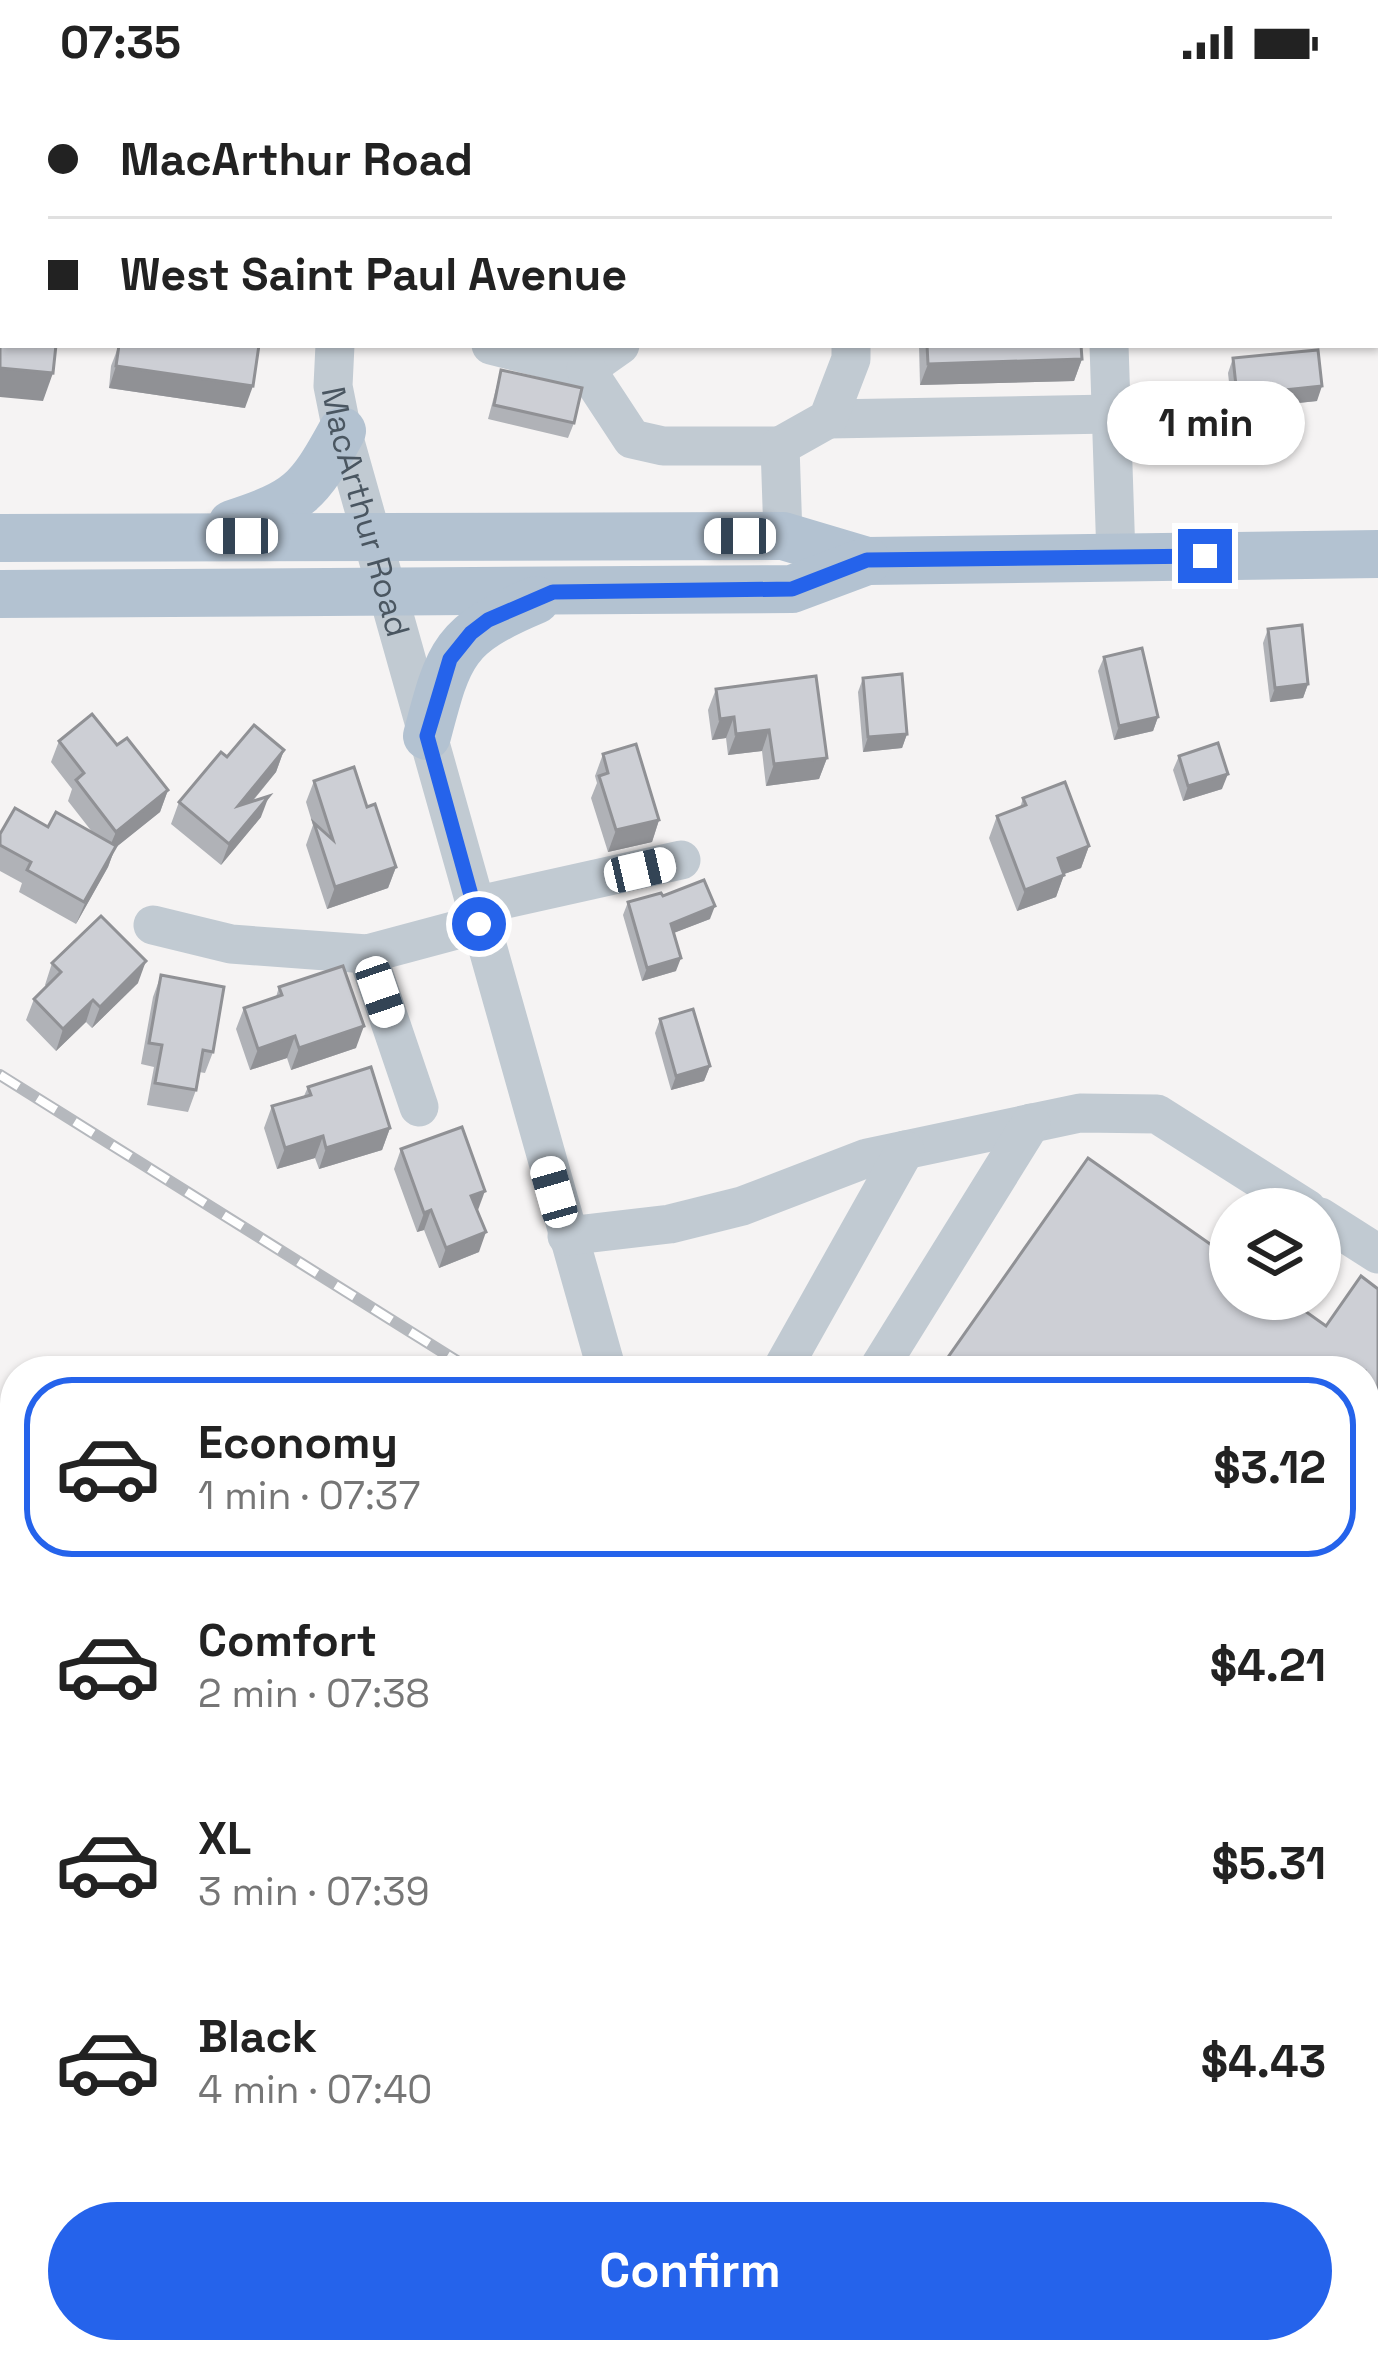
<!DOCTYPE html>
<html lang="en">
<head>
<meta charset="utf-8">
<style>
	body { margin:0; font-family:"Space Grotesk",sans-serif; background:#f2f2f2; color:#222; height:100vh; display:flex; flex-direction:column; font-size:45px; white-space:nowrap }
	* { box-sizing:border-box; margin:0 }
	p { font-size:39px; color:#767676 }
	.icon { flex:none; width:66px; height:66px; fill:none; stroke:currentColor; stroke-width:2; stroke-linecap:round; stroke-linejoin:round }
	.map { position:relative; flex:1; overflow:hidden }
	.drawer { position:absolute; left:0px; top:1272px; width:1380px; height:1008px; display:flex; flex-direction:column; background:#fff; border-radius:48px 48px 0 0; box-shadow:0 3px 9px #0004 }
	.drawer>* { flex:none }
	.guide { position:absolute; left:0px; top:0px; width:1380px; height:264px; box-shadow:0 3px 9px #0004; display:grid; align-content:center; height:264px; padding:0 48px; background:#fff }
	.controls { position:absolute; left:1209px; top:1104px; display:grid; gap:24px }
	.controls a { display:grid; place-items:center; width:132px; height:132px; border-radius:50%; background:#fff; box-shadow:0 3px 9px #0004; font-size:60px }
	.end { position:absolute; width:54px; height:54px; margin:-27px; border:15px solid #2563eb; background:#fff; box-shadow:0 0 0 6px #fff }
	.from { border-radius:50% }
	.bubble { position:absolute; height:84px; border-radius:42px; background:#fff; box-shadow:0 3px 9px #0004; font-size:39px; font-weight:700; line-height:84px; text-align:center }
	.car { position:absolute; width:36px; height:72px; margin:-36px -18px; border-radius:15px; box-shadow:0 0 9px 3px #0007; background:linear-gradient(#fff 24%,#345 0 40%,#fff 0 76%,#345 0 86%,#fff 0) }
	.guide b { display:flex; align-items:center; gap:42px; height:114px; font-size:45px }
	.guide b+b { border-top:3px solid #e0e0e0 }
	.guide i { width:30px; height:30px; background:#222 }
	ul { padding:21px 0 0; list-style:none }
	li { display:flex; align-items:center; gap:36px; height:180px; margin:0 24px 18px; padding:0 24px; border:6px solid transparent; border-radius:48px }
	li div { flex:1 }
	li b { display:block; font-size:45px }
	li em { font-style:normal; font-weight:700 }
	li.on { border-color:#2563eb }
	li>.icon { width:108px; height:108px; stroke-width:1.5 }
	.action { display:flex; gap:24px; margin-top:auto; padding:24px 48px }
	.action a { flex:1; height:138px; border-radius:72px; background:#2563eb; color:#fff; font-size:48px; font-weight:700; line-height:138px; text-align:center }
	.status { display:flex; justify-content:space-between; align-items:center; height:84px; padding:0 60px; background:#fff; direction:ltr }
	.status svg { height:33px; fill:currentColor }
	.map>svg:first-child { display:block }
</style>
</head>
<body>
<div class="status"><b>07:35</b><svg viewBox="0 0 49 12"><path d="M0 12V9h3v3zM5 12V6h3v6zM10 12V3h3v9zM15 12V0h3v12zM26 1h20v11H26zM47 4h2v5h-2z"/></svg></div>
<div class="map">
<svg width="1378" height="2280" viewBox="0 0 1378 2280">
	<rect width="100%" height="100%" fill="#f5f3f3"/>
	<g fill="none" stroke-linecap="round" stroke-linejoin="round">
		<g stroke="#c1cad2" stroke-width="39">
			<path d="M273 0V3"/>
			<path d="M370 0 371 3"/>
			<path d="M438 0 439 3"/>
			<path d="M0 146 3 147"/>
			<path id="s1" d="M335 261 333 302 342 347 607 1287"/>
			<path d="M491 261 586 285 620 261"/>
			<path d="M1109 261 1116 473"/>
			<path d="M586 285 632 355 663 362H780"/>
			<path d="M828 335 1111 330"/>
			<path d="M783 452 780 362 828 335 851 275V261"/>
			<path d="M474 822 681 776"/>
			<path d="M153 841 231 860 367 870 479 840"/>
			<path d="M367 870 419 1023"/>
			<path d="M1320 1133 1378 1170"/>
			<path d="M567 1152 670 1140 742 1122 867 1074 1080 1029 1157 1030 1307 1125"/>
			<path d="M781 1287 905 1066"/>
			<path d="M877 1287 1031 1039"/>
			<path d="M1365 1757 1378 1765"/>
			<path d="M524 2265 530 2280"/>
			<path d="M1339 2265 1352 2280"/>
			<path d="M13 2280 32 2275 394 2270 462 2265"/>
			<path d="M1205 2280 1222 2265"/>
		</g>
		<g stroke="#b3c2d1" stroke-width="48">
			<path d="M232 440C299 418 308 409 342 347"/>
			<path d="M0 454 783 452 867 477 1378 470"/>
			<path d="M0 510 792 505 867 477"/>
			<path d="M427 652C449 568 453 551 536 516"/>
		</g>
		<defs>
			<g id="rail">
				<path d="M0 991 473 1287"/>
				<path d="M1365 1846 1378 1855"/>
			</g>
		</defs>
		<use href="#rail" stroke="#b5b8bd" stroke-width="12"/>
		<use href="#rail" stroke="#fff" stroke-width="8" stroke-dasharray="22" stroke-linecap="butt"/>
	</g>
	<g fill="#b0b2b7">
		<path d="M143 0H248V3H145Z"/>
		<path d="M119 261 245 324 109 304 111 282Z"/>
		<path d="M919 261H1081L1082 275 1074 297 920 301Z"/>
		<path d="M1233 274 1317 317 1232 326 1228 289Z"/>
		<path d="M501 286 574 339 568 354 488 335Z"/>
		<path d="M1268 545 1308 600 1303 614 1270 618 1263 559Z"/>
		<path d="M1104 573 1158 633 1153 647 1114 656 1098 587Z"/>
		<path d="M863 594 907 650 902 664 863 668 858 608Z"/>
		<path d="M716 605 827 674 819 695 766 702 762 667 728 671 726 654 712 656 708 626Z"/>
		<path d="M59 657 117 661 168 706 160 728 115 764 108 783 76 840 19 808 22 799 0 787V750L48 743 93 749 68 717 72 705 51 678Z"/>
		<path d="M284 666 276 688 252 718 261 733 221 781 171 740 179 718Z"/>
		<path d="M603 670 659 736 652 758 608 768 591 714 597 699 595 692Z"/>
		<path d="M1179 672 1222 705 1183 717 1173 686Z"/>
		<path d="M314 697 367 723 396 783 388 804 327 825 306 761 313 741 306 718Z"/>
		<path d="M1023 714 1089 762 1081 784 1064 790 1056 813 1017 827 989 754 997 732 1020 724Z"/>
		<path d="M663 812 710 835 673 849 676 887 642 897 623 831 628 818Z"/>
		<path d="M52 879 138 899 92 944 86 938 56 967 26 936 34 915 46 902 45 901Z"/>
		<path d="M161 891 213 968 205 989 199 988 196 1006 188 1028 147 1021 154 983 141 980 153 913Z"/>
		<path d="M279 903 356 964 291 986 287 974 250 986 236 945 244 924 276 913Z"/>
		<path d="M660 935 710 982 704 997 671 1006 655 949Z"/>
		<path d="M308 1003 390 1044 382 1066 319 1085 315 1074 277 1085 264 1044 272 1022 304 1012Z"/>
		<path d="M401 1065 478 1126 479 1168 439 1184 424 1146 417 1148 394 1085Z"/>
		<path d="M1378 1205V1632L1365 1622V1287L1326 1242Z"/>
		<path d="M1365 2070 1378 2088V2194L1365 2176Z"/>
		<path d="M835 2265H869L843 2279Z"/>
		<path d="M1024 2265H1111L1098 2280H1023L1020 2277Z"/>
	</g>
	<g fill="#909195">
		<path d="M1082 275 1074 297 920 301 928 280Z"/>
		<path d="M116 282 253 302 245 324 109 304Z"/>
		<path d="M0 284 53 289 43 317 0 313Z"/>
		<path d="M1322 302 1317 317 1232 326 1237 311Z"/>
		<path d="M1308 600 1303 614 1270 618 1275 604Z"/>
		<path d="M734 633 726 654 712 656 720 635Z"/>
		<path d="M1158 633 1153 647 1114 656 1119 642Z"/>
		<path d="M769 646 762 667 728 671 736 650Z"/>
		<path d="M907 650 902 664 863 668 868 653Z"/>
		<path d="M284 666 276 688 230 744 238 722Z"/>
		<path d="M827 674 819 695 766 702 774 680Z"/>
		<path d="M1228 690 1222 705 1183 717 1188 702Z"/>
		<path d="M168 706 160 728 115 764 108 783 76 840 116 748Z"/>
		<path d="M269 712 261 733 221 781 229 760Z"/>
		<path d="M659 736 652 758 608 768 616 746Z"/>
		<path d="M1089 762 1081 784 1050 795 1058 774Z"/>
		<path d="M396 783 388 804 327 825 335 803Z"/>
		<path d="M1064 791 1056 813 1017 827 1025 806Z"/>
		<path d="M715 822 710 835 666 852 671 840Z"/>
		<path d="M681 874 676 887 642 897 647 884Z"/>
		<path d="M146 877 138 899 92 944 100 923Z"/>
		<path d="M93 916 86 938 56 967 63 945Z"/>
		<path d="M364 942 356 964 291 986 299 964Z"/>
		<path d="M295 952 287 974 250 986 258 965Z"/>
		<path d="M710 982 704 997 671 1006 676 992Z"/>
		<path d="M390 1044 382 1066 319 1085 326 1064Z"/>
		<path d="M323 1052 315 1074 277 1085 285 1064Z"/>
		<path d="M485 1107 478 1126 464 1132 471 1112Z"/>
		<path d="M431 1126 424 1146 417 1148 424 1129Z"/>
		<path d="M486 1148 479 1168 439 1184 446 1164Z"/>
		<path d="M15 2210V2229L0 2234V2216Z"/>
		<path d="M849 2265H869L843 2279Z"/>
		<path d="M1101 2265H1111L1098 2280H1088Z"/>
	</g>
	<g fill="#cdcfd5" stroke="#909195" stroke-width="3">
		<rect x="165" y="0" width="83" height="3"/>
		<path d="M539 0H685L688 3H535Z"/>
		<path d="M0 202 3 203V261H56L53 289 0 284Z"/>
		<path d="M119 261H259L253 302 116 282Z"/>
		<path d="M927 261H1081L1082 275 928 280Z"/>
		<path d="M1318 266 1322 302 1237 311 1233 274Z"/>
		<path d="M501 286 582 304 574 339 494 321Z"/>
		<path d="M1302 541 1308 600 1275 604 1268 545Z"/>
		<path d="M1142 564 1158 633 1119 642 1104 573Z"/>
		<path d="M902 590 907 650 868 653 863 594Z"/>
		<path d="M816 592 827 674 774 680 769 646 736 650 734 633 720 635 716 605Z"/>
		<path d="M92 630 117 661 127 654 168 706 116 748 76 696 84 689 59 657Z"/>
		<path d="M254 641 284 666 238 722 269 712 229 760 179 718 221 668 227 673Z"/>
		<path d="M1218 659 1228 690 1188 702 1179 672Z"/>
		<path d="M636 660 659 736 616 746 599 692 608 689 603 670Z"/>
		<path d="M354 683 367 723 375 720 396 783 335 803 314 739 333 756 314 697Z"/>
		<path d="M1065 698 1089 762 1058 774 1064 791 1025 806 997 732 1026 721 1023 714Z"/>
		<path d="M15 724 48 743 56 728 116 762 84 818 27 786 31 778 0 761V750Z"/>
		<path d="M704 796 715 822 671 840 681 874 647 884 628 818 661 809 663 812Z"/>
		<path d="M101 832 146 877 100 923 93 916 63 945 34 915 61 888 52 879Z"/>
		<path d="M343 882 364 942 299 964 295 952 258 965 244 924 282 911 279 903Z"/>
		<path d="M161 891 224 903 213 968 203 966 196 1006 155 999 162 961 149 959Z"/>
		<path d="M693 925 710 982 676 992 660 935Z"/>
		<path d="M371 983 390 1044 326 1064 323 1052 285 1064 272 1022 311 1011 308 1003Z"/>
		<path d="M462 1043 485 1107 471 1112 486 1148 446 1164 431 1126 424 1129 401 1065Z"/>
		<path d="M1088 1074 1230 1174V1215H1288L1326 1242 1361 1192 1378 1205V1596L1365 1587V1287L939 1286Z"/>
		<path d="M1365 2070 1378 2088V2172L1365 2155Z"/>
		<path d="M15 2140V2210L0 2216V2146Z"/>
		<path d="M605 2265H724L730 2280H596L592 2270Z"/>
		<path d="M1038 2265H1101L1088 2280H1056Z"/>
	</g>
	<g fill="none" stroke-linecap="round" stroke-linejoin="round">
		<path stroke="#2563eb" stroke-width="15" d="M479 840 427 652 450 575 471 549 488 536 553 508 792 505 867 476 1205 472"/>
	</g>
	<g text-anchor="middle" stroke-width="10" stroke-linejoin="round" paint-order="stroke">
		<g font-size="33" fill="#4a5661" stroke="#fff">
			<text dy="12" stroke="none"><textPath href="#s1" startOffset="171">MacArthur Road</textPath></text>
		</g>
	</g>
</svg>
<div class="controls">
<a><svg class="icon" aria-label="layers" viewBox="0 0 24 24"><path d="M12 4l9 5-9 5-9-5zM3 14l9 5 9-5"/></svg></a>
</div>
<i class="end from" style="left:479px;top:840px"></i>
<i class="end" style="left:1205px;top:472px"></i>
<div class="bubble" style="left:1107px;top:297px;width:198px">1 min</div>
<i class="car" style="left:242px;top:452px;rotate:270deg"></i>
<i class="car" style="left:740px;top:452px;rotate:270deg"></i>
<i class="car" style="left:640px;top:786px;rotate:77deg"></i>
<i class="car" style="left:380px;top:908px;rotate:161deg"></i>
<i class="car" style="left:554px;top:1108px;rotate:344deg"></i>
<div class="guide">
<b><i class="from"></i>MacArthur Road</b>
<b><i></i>West Saint Paul Avenue</b>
</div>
<section class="drawer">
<ul>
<li class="on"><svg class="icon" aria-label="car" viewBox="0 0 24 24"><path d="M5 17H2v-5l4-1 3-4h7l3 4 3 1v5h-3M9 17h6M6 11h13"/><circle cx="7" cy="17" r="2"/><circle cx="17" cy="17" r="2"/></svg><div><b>Economy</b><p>1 min · 07:37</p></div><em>$3.12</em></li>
<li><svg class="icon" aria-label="car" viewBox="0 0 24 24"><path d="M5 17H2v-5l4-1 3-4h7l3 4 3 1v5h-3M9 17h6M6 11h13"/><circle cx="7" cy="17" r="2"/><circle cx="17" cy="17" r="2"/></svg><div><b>Comfort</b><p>2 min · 07:38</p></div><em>$4.21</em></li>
<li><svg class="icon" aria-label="car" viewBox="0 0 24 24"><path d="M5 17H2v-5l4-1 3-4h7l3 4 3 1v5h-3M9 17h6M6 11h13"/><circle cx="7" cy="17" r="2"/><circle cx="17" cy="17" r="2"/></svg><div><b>XL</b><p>3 min · 07:39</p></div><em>$5.31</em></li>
<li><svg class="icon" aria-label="car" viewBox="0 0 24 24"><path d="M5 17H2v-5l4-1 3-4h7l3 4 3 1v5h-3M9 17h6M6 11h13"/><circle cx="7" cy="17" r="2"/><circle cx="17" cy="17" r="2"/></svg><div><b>Black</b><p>4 min · 07:40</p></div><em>$4.43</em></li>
</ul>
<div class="action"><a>Confirm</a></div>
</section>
</div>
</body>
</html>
